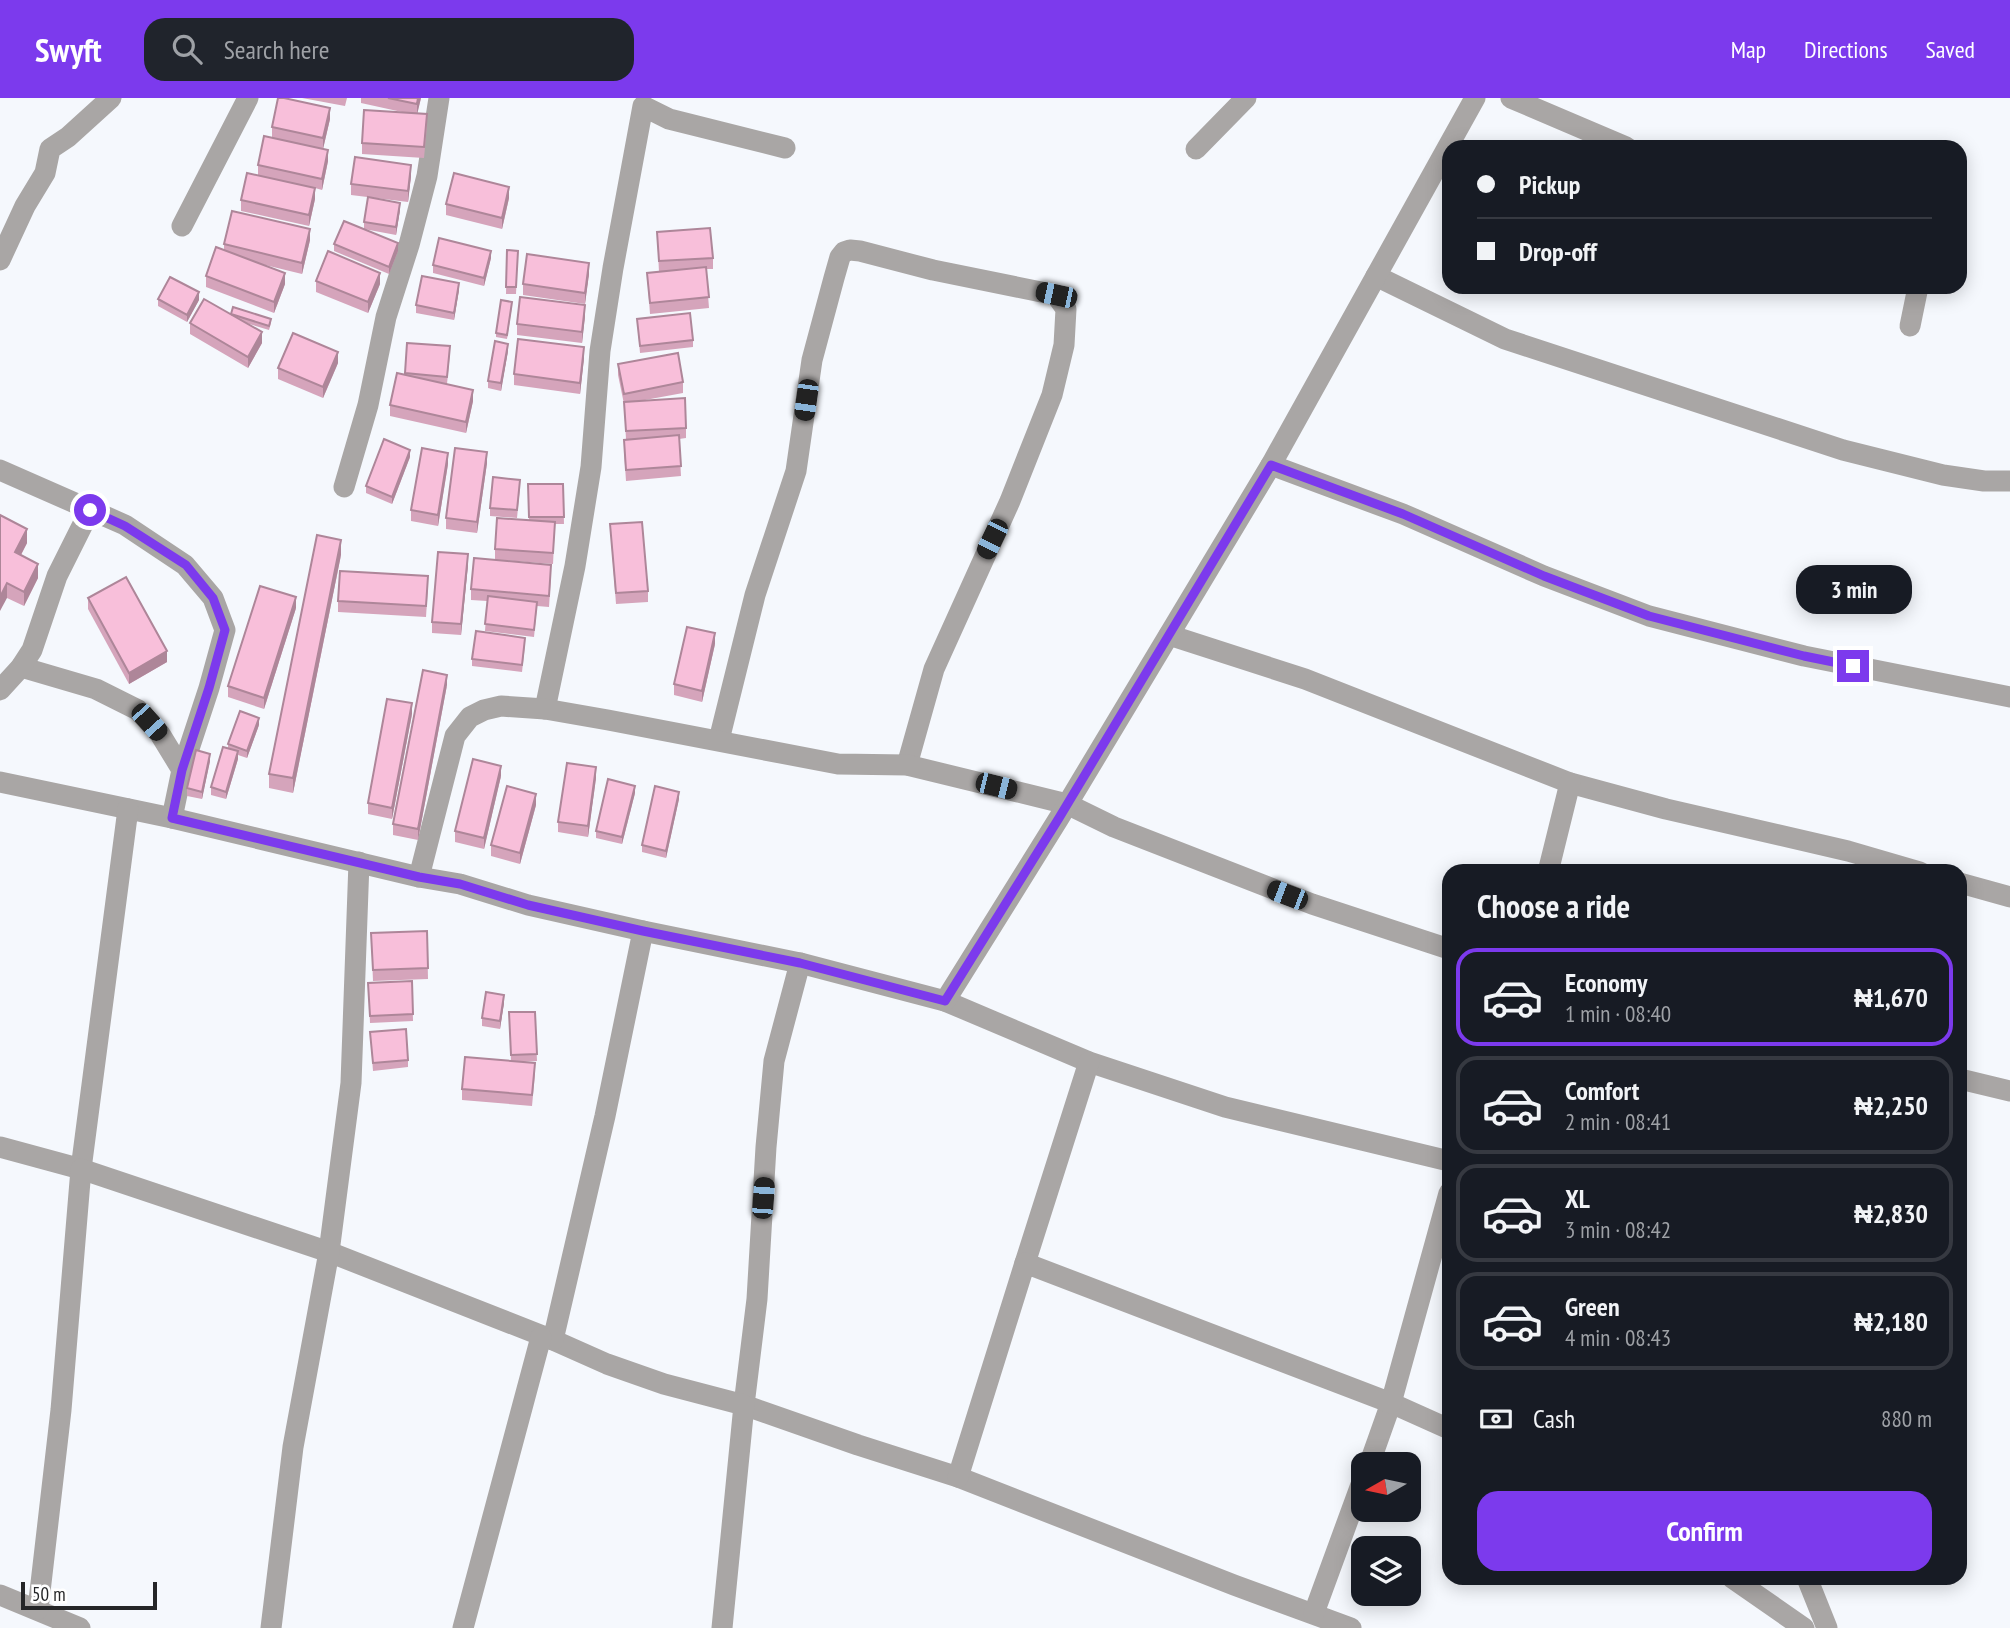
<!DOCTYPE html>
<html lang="en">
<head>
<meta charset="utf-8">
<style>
	body { margin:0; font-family:"PT Sans Narrow",sans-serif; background:#20242c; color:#f1f3f6; height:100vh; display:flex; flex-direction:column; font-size:26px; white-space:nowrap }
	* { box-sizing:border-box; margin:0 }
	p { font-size:23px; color:#9ea1a6 }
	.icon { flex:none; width:38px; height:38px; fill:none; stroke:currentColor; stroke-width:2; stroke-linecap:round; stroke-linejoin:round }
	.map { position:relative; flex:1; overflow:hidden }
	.side { position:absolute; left:1442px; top:766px; width:525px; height:721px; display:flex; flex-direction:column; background:#171b24; border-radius:21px; box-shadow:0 4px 18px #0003 }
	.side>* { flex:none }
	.hud { position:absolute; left:1442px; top:42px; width:525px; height:154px; border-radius:21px; box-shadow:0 4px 18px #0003; display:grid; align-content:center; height:154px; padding:0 35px; background:#171b24 }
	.needle { width:46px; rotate:261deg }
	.tools { position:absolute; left:1351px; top:1354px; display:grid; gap:14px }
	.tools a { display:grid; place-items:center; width:70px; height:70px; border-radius:14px; background:#171b24; box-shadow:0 4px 18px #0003; font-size:35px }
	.scale { position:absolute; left:21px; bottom:18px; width:136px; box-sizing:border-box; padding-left:7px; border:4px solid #252628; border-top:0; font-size:19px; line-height:24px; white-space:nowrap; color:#252628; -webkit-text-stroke:5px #fff; paint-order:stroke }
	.end { position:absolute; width:32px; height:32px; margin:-16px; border:9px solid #7c3aed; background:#fff; box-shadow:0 0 0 4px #fff }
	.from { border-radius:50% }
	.bubble { position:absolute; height:49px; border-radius:21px; background:#171b24; box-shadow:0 4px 18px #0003; font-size:23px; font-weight:700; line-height:49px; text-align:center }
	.car { position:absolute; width:21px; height:42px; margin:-21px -10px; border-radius:9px; box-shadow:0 0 5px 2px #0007; background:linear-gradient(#222 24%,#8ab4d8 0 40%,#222 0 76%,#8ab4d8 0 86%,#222 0) }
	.hud b { display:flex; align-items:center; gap:24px; height:66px; font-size:26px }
	.hud b+b { border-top:2px solid #363941 }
	.hud i { width:18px; height:18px; background:#f1f3f6 }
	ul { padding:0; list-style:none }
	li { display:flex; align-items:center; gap:21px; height:98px; margin:0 14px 10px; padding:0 21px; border:4px solid #363941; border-radius:21px }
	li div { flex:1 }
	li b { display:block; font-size:26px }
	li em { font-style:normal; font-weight:700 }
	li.active { border-color:#7c3aed }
	li>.icon { width:63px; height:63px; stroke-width:1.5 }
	h2 { padding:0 35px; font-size:32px; line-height:84px }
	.pay { display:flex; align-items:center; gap:18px; height:77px; padding:0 35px; font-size:26px }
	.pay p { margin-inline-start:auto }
	.cta { display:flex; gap:14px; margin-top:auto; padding:14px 35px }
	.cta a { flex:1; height:80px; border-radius:21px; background:#7c3aed; color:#fff; font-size:28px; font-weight:700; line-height:80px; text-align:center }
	header { display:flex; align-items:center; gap:42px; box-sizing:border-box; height:98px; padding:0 35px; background:#7c3aed; color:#fff }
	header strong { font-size:33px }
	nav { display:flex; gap:38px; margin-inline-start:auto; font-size:24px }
	.search { width:490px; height:63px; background:#20242c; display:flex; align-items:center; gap:18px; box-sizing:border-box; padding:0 24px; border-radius:21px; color:#9ea1a6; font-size:26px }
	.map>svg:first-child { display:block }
</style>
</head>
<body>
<header>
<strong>Swyft</strong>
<div class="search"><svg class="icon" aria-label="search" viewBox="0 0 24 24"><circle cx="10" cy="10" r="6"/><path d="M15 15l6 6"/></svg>Search here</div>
<nav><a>Map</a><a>Directions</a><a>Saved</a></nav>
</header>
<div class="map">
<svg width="2010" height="1530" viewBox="0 0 2010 1530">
	<rect width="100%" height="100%" fill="#f5f8fd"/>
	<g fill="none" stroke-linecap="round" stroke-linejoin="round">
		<g stroke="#a9a6a5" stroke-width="21">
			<path d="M1511 0 1626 49"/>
			<path d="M1196 51 1246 0"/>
			<path d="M182 128 248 0"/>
			<path d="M0 162 25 108 45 75 50 51 68 39 111 0"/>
			<path d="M1376 178 1505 241 1843 352 1943 377 1984 383H2010"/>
			<path d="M1910 228 1918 189"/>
			<path d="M1271 367 1403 416 1544 478 1649 518 1804 558 2010 599"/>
			<path d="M0 372 125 427 185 467 213 500 225 532 209 590 182 672 172 720"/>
			<path d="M344 389 368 307 386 219 409 147 427 78 439 0"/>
			<path d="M1169 537 1305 581 1570 685 1666 711 1848 753 1920 774"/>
			<path d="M21 569 96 591 138 612 160 636 182 672"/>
			<path d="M0 592 21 569 32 552 57 478 90 412"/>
			<path d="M545 611 575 468 591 369 600 253 613 170 643 8 669 21 785 50"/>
			<path d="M719 642 755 497 796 373 812 262 834 180 840 159 844 154 850 152 860 153 933 172 1056 197 1066 211 1064 247 1052 297 1010 403 934 571 907 667"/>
			<path d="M0 684 172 720 419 779 460 786 528 807 643 833 800 865 945 903 1089 964 1225 1009 1449 1063"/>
			<path d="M1548 774 1570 685"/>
			<path d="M419 779 455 638 470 619 484 612 501 608 545 611 608 622 838 666 907 667 1018 694 1067 706 1114 729 1312 806 1449 851"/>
			<path d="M1960 785 2010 799"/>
			<path d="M800 865 774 963 766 1049 757 1201 744 1307 858 1347 958 1379 1234 1487 1351 1530"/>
			<path d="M945 903 1059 720 1271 367 1475 0"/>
			<path d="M1960 981 2010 993"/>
			<path d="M0 1049 81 1071 128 711"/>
			<path d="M1025 1165 1089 964"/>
			<path d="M553 1242 607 1266 664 1286 744 1307 722 1530"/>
			<path d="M1369 1367 1391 1305 1449 1331"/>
			<path d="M958 1379 1025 1165 1391 1305 1449 1095"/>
			<path d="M1732 1480 1804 1530"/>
			<path d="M1807 1480 1827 1530"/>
			<path d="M0 1497 80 1530"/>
			<path d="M38 1511 61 1312 81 1071 329 1154 553 1242 605 1018 643 833"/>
			<path d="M1314 1515 1363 1381"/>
			<path d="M271 1530 293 1349 329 1154 351 985 359 764"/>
			<path d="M463 1530 541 1239"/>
		</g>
	</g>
	<g fill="#d5a4bb">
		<path d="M302 0H347L345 8Z"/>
		<path d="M361 0H421L417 15 427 27 424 60 362 56V45L402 14 361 5Z"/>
		<path d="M330 21 323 51 328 63 322 92 315 90V101L309 128 241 113V102L258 77V67L272 40V29Z"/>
		<path d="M411 78 408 104 351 97V86Z"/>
		<path d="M509 100 502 131 446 117V106Z"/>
		<path d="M400 112 396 137 364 131V124Z"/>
		<path d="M657 134 713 160V171H706L709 210 650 216 647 175 659 174Z"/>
		<path d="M310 142 302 176 261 166 285 186 274 215 206 189V178L224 152V146Z"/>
		<path d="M334 146 398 153 389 176 334 153Z"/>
		<path d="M507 152 518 153 516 196H506Z"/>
		<path d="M491 160 484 188 433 175V167Z"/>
		<path d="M589 176 585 206 523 197V186Z"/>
		<path d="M316 183 380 186 368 215 316 194Z"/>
		<path d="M459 192 454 222 416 215V207Z"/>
		<path d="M158 201 199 202 187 224 158 208Z"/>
		<path d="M512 208 507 241 496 239V235Z"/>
		<path d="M231 216 271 225 269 232 246 225 262 245 248 270 190 236V225Z"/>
		<path d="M585 218 582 245 517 237V226Z"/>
		<path d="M637 221 693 242V249L640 255Z"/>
		<path d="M407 245 450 255 447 286H444L473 303 466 335 390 318V307L405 277Z"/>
		<path d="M508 253 501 293 488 290V283Z"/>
		<path d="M584 260 580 296 514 287V276Z"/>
		<path d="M338 265 323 300 278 281V270Z"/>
		<path d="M618 266 683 284V295L645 302 686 330V340L679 341 681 378 626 383 624 353V342L626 341 624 306 618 277Z"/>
		<path d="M410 359 392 406 366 395V388Z"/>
		<path d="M487 365 477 435 446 431V420Z"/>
		<path d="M448 366 438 428 411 423V412Z"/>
		<path d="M528 386H563L564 426H555L553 466 500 462 551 478 549 509 537 508 534 539 485 533 487 503 471 502V491L495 462V451L529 422Z"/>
		<path d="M520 389 517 420 490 418V410Z"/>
		<path d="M0 417 27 445 21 457 38 480 24 508 7 500Z"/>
		<path d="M610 426 648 493V504L616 506Z"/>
		<path d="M341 457 293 695 269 690V676Z"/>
		<path d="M468 467 461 537 432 535V524Z"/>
		<path d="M428 489 426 519 338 514V503Z"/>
		<path d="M88 500 167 564 129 586 88 511Z"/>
		<path d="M296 510 264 611 228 599V588Z"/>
		<path d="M715 546 702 604 674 597V586Z"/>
		<path d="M525 547 522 574 472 568V561Z"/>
		<path d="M447 587 418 742 393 737V726Z"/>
		<path d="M412 616 392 721 368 716V705Z"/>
		<path d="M259 627 247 660 238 657V661L226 701 211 697V689L228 650V646Z"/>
		<path d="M210 663 202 701 187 698V690Z"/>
		<path d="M501 678 484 751 455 744V733Z"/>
		<path d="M596 680 588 739 558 734V724Z"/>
		<path d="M635 695 622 746 596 740V733Z"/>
		<path d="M679 701 666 760 642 754V747Z"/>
		<path d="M536 707 520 766 491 758V747Z"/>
		<path d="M427 833 428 881 373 883 371 835Z"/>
		<path d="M412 883 413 923 370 925 368 885Z"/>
		<path d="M504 905 500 931 482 928V920Z"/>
		<path d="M509 914H535L537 963 517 964 535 976 532 1008 462 1002V991L511 963Z"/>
		<path d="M370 934 408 962V969L373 973Z"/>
	</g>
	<g fill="#ae8699">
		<path d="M418 0H421L417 17V6Z"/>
		<path d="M330 10V21L323 51V40Z"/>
		<path d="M328 52V63L322 92V81Z"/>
		<path d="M411 67V78L408 104V93Z"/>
		<path d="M509 89V100L502 131V120Z"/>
		<path d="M315 90V101L309 128V117Z"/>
		<path d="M400 105V112L396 137V129Z"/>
		<path d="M310 131V142L302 176V165Z"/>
		<path d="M398 145V153L389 176V169Z"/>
		<path d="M491 153V160L484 188V180Z"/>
		<path d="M589 165V176L585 206V195Z"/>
		<path d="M285 175V186L274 215V204Z"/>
		<path d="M380 175V186L368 215V204Z"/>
		<path d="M459 185V192L454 222V215Z"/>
		<path d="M199 194V202L187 224V217Z"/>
		<path d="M585 207V218L582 245V234Z"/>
		<path d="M262 234V245L248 270V259Z"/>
		<path d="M508 246V253L501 293V285Z"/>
		<path d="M584 249V260L580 296V285Z"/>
		<path d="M338 254V265L323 300V289Z"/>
		<path d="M473 292V303L466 335V324Z"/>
		<path d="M410 352V359L392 406V399Z"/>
		<path d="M487 354V365L477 435V424Z"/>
		<path d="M448 355V366L438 428V417Z"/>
		<path d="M27 431V445L15 468V454Z"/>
		<path d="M341 442V457L293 695V680Z"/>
		<path d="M468 456V467L461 537V526Z"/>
		<path d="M38 466V480L24 508V494Z"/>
		<path d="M7 485V500L0 513V499Z"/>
		<path d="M296 499V510L264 611V600Z"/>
		<path d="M715 535V546L702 604V593Z"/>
		<path d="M167 553V564L129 586V575Z"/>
		<path d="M447 577V587L418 742V731Z"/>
		<path d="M412 605V616L392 721V710Z"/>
		<path d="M259 620V627L247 660V653Z"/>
		<path d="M238 653V661L226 701V694Z"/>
		<path d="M210 656V663L202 701V694Z"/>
		<path d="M501 668V678L484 751V740Z"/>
		<path d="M596 669V680L588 739V728Z"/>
		<path d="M635 688V695L622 746V739Z"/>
		<path d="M679 694V701L666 760V753Z"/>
		<path d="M536 696V707L520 766V755Z"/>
		<path d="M504 897V905L500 931V923Z"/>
	</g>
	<g fill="#f8bfda" stroke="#ae8699" stroke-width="2">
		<path d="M278 0H284L330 10 323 40 272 29Z"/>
		<path d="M388 0H418L417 6Z"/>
		<path d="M364 12 427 16 424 49 362 45Z"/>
		<path d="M264 38 328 52 322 81 258 67Z"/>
		<path d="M355 59 411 67 408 93 351 86Z"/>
		<path d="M247 75 315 90 309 117 241 102Z"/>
		<path d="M454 75 509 89 502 120 446 106Z"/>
		<path d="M368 99 400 105 396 129 364 124Z"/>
		<path d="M232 113 310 131 302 165 224 146Z"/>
		<path d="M344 123 398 145 389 169 334 146Z"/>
		<path d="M710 130 713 160 659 163 657 134Z"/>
		<path d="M439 140 491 153 484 180 433 167Z"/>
		<path d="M216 149 285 175 274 204 206 178Z"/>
		<path d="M507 152 518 153 516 189H506Z"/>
		<path d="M328 153 380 175 368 204 316 183Z"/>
		<path d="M527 156 589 165 585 195 523 186Z"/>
		<path d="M706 169 709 199 650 205 647 175Z"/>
		<path d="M422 178 459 185 454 215 416 207Z"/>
		<path d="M170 179 199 194 187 217 158 201Z"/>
		<path d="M520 199 585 207 582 234 517 226Z"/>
		<path d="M204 201 262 234 248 259 190 225Z"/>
		<path d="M501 202 512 204 507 237 496 235Z"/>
		<path d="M233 209 271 221 269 228 231 216Z"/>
		<path d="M690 215 693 242 640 248 637 221Z"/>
		<path d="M293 235 338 254 323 289 278 270Z"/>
		<path d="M518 241 584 249 580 285 514 276Z"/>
		<path d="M495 243 508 246 501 285 488 283Z"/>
		<path d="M407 245 450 248 447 279 405 275Z"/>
		<path d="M678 255 683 284 624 296 618 266Z"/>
		<path d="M397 275 473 292 466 324 390 307Z"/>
		<path d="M685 300 686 330 626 333 624 304Z"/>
		<path d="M679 337 681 368 626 372 624 342Z"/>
		<path d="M384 341 410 352 392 399 366 388Z"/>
		<path d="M422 350 448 355 438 417 411 412Z"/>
		<path d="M455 350 487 354 477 424 446 420Z"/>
		<path d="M493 379 520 382 517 412 490 410Z"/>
		<path d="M528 386H563L564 419H529Z"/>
		<path d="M0 417 27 431 15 454 38 466 24 494 7 485 0 499Z"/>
		<path d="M497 420 555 424 553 455 495 451Z"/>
		<path d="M642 424 648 493 616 495 610 426Z"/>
		<path d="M317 437 341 442 293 680 269 676Z"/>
		<path d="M438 454 468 456 461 526 432 524Z"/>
		<path d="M474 460 551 467 549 498 471 491Z"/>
		<path d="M340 473 428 478 426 508 338 503Z"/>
		<path d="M126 479 167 553 129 575 88 500Z"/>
		<path d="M260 488 296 499 264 600 228 588Z"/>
		<path d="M488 498 537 504 534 532 485 526Z"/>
		<path d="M687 529 715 535 702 593 674 586Z"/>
		<path d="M476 533 525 540 522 567 472 561Z"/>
		<path d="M423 572 447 577 418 731 393 726Z"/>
		<path d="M387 601 412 605 392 710 368 705Z"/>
		<path d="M240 613 259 620 247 653 228 646Z"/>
		<path d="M223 649 238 653 226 694 211 689Z"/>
		<path d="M196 652 210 656 202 694 187 690Z"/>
		<path d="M473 661 501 668 484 740 455 733Z"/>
		<path d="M567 665 596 669 588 728 558 724Z"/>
		<path d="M608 681 635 688 622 739 596 733Z"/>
		<path d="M507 688 536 696 520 755 491 747Z"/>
		<path d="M655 688 679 694 666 753 642 747Z"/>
		<path d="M427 833 428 870 373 872 371 835Z"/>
		<path d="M412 883 413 916 370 918 368 885Z"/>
		<path d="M486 894 504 897 500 923 482 920Z"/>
		<path d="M509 914H535L537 956 511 957Z"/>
		<path d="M406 931 408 962 373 965 370 934Z"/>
		<path d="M465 959 535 965 532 997 462 991Z"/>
	</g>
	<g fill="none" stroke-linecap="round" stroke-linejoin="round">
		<path stroke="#7c3aed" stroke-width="9" d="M90 412 125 428 186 467 213 500 225 532 209 590 182 672 172 720 419 779 460 786 528 807 643 833 800 865 945 903 1059 720 1271 367 1403 416 1544 478 1649 518 1804 558 1853 568"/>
	</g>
</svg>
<div class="tools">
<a><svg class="needle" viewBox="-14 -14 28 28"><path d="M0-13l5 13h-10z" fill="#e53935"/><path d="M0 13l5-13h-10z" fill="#9ea1a6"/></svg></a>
<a><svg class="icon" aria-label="layers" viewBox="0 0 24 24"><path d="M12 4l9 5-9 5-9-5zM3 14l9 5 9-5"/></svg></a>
</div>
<div class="scale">50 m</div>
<i class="end from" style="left:90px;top:412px"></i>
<i class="end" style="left:1853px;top:568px"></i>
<div class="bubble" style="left:1796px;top:467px;width:116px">3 min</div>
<i class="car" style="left:1056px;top:197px;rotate:282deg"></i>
<i class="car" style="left:806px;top:302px;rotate:188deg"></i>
<i class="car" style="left:992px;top:441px;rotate:206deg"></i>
<i class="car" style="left:149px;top:624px;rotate:138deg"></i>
<i class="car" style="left:996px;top:688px;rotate:104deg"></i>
<i class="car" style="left:1287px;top:797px;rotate:291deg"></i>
<i class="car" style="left:763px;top:1100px;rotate:4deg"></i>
<div class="hud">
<b><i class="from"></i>Pickup</b>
<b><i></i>Drop-off</b>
</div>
<section class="side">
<h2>Choose a ride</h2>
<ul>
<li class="active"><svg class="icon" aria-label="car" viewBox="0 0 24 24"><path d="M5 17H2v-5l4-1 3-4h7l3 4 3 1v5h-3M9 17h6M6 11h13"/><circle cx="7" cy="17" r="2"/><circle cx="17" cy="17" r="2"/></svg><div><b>Economy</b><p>1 min · 08:40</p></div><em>₦1,670</em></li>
<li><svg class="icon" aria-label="car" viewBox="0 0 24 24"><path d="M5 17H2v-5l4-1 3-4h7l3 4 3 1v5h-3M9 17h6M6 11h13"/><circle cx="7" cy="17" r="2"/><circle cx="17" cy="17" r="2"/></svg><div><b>Comfort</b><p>2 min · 08:41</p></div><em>₦2,250</em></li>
<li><svg class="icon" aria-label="car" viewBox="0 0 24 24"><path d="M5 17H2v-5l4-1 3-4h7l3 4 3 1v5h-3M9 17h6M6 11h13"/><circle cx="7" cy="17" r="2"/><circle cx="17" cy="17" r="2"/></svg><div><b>XL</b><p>3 min · 08:42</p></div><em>₦2,830</em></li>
<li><svg class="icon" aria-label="car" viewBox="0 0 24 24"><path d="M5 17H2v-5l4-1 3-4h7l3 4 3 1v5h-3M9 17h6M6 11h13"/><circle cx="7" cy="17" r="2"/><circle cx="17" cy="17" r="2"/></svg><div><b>Green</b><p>4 min · 08:43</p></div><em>₦2,180</em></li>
</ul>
<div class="pay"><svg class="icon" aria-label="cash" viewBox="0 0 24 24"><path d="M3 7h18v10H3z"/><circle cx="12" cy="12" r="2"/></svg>Cash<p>880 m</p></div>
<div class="cta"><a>Confirm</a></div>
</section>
</div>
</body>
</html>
